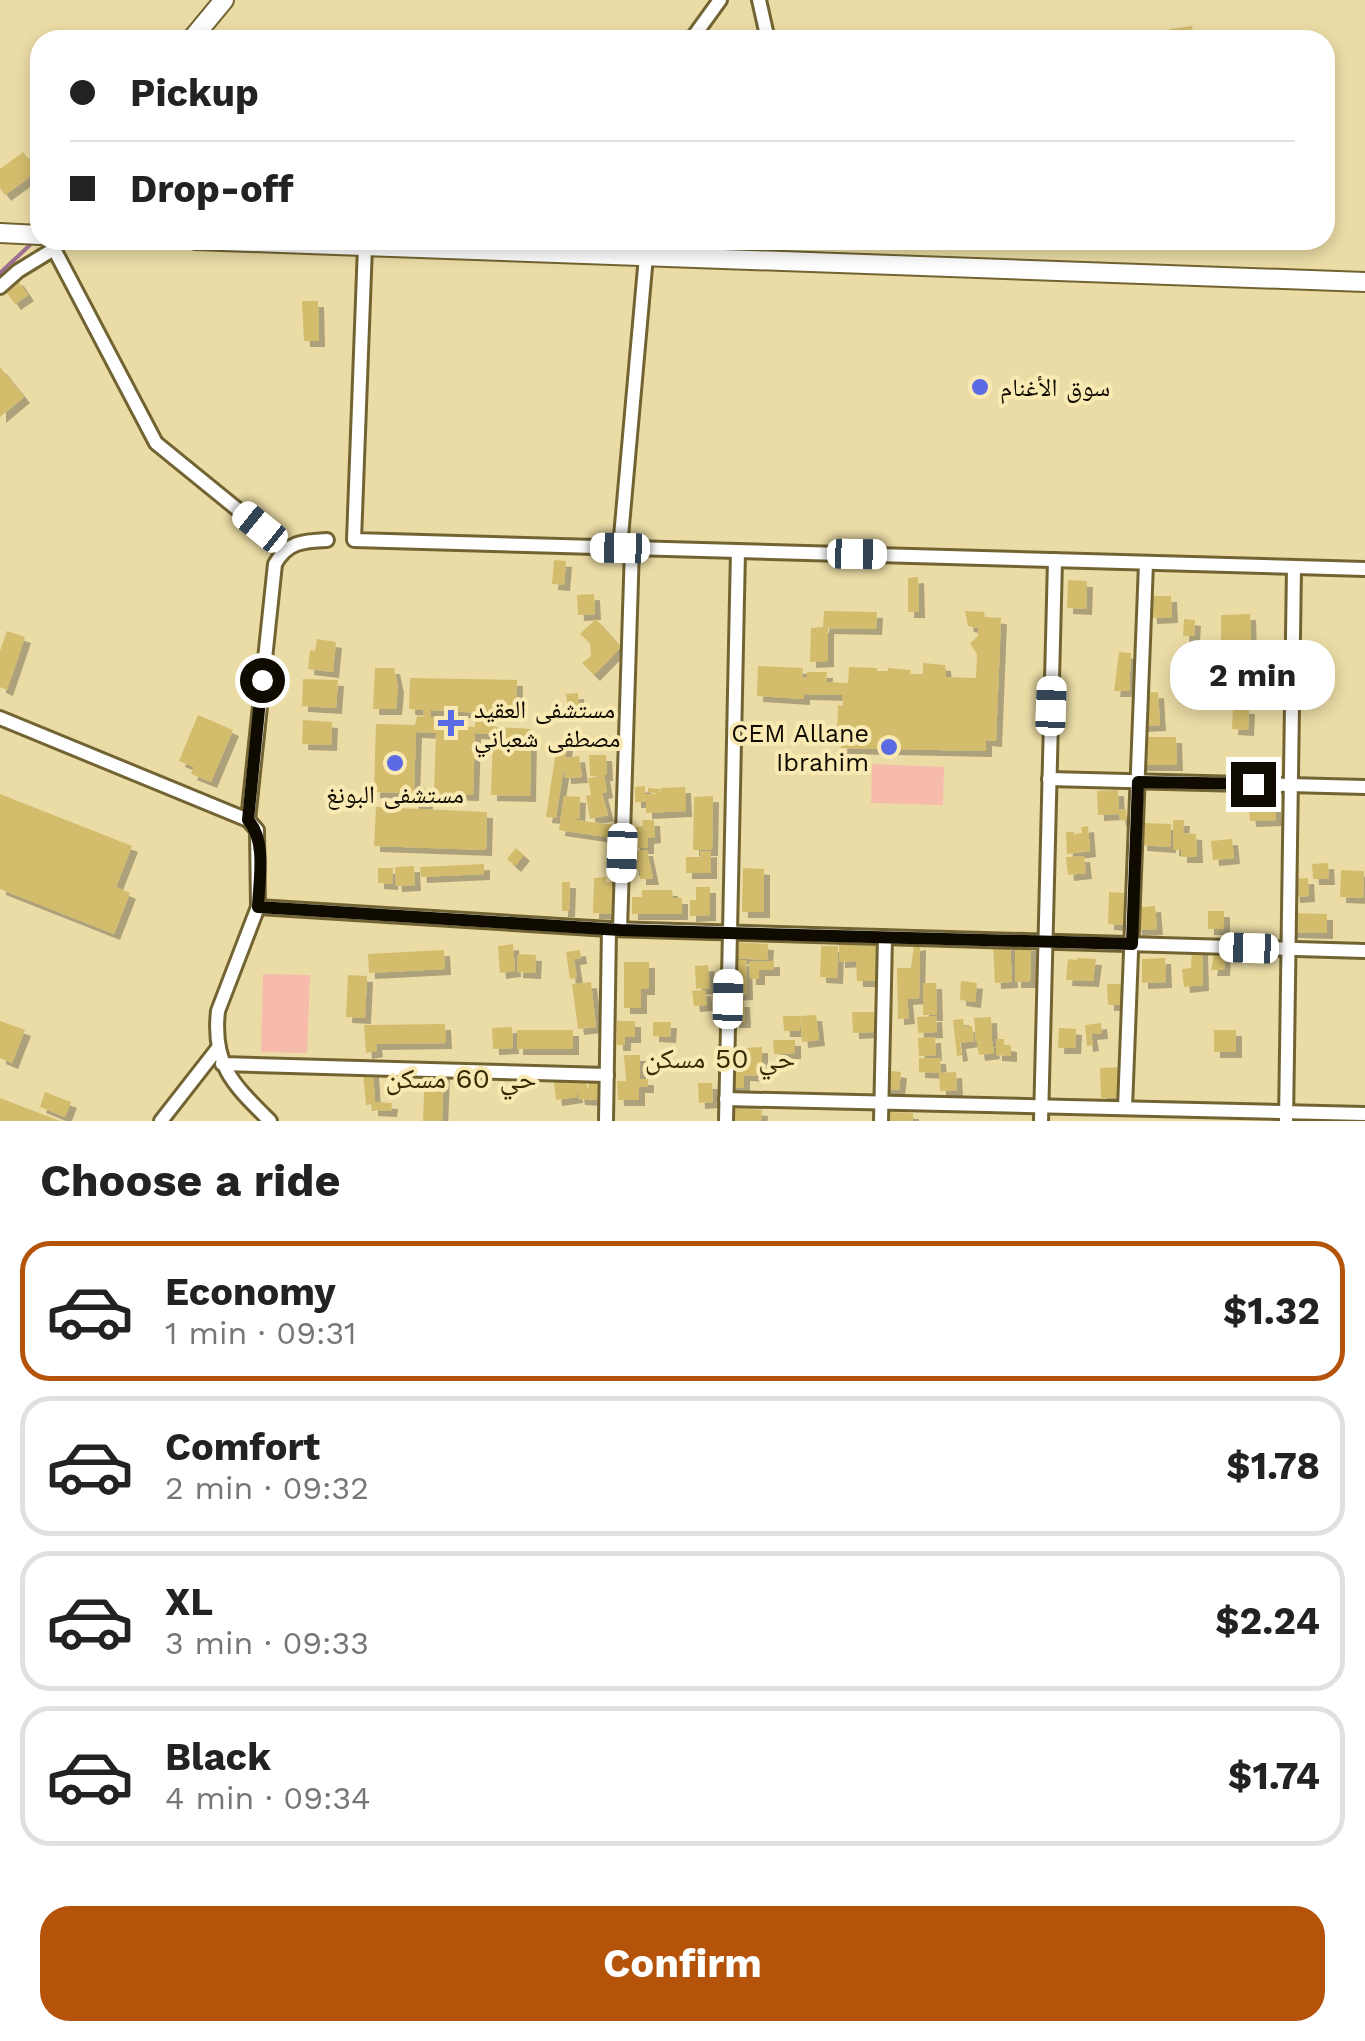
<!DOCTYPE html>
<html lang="en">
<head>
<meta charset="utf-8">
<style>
	body { margin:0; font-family:"Work Sans","Noto Naskh Arabic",sans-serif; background:#f6f6f6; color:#222; height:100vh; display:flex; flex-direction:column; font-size:38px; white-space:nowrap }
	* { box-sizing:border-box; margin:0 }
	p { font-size:32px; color:#767676 }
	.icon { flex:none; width:55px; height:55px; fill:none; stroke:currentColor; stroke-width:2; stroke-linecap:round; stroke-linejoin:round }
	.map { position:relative; height:1121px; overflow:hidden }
	.panel { display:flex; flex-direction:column; background:#fff; flex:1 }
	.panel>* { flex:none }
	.top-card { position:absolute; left:30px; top:30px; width:1305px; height:220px; border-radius:30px; box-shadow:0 5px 15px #0003; display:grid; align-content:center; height:220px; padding:0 40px; background:#fff }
	.end { position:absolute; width:45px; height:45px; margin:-22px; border:12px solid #100b00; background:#fff; box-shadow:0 0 0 5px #fff }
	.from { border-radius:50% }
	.bubble { position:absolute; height:70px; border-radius:30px; background:#fff; box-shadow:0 5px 15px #0003; font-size:32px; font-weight:700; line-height:70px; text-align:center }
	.car { position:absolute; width:30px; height:60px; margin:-30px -15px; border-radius:12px; box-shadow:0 0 8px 2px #0007; background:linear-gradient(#fff 24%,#345 0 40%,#fff 0 76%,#345 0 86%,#fff 0) }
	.top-card b { display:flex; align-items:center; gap:35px; height:95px; font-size:38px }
	.top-card b+b { border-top:2px solid #e0e0e0 }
	.top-card i { width:25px; height:25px; background:#222 }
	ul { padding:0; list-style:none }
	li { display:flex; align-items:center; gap:30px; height:140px; margin:0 20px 15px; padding:0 20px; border:5px solid #e0e0e0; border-radius:30px }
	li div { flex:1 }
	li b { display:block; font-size:38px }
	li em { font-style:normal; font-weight:700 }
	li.current { border-color:#b45309 }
	li>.icon { width:90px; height:90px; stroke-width:1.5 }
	h2 { padding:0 40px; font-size:45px; line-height:120px }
	.cta { display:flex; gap:20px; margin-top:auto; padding:20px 40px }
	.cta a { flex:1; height:115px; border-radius:30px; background:#b45309; color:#fff; font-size:40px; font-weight:700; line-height:115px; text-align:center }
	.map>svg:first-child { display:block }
</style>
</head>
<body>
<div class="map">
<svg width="1365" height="1121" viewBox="0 0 1365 1121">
	<defs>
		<filter id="shadow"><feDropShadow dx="6" dy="6" stdDeviation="0" flood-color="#0004"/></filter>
	</defs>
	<rect width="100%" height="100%" fill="#ebdca6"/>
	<g fill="#f7bbac">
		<path d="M872 764 944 767 943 805 871 803Z"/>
		<path d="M263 974 310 975 307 1053 261 1052Z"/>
	</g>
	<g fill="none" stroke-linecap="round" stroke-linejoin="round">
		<path stroke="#9e6f91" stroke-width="4" d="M0 273 30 245"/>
	</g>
	<g fill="#d3bc6c" filter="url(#shadow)">
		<path d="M1192 26 1194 40H1185V35L1171 36 1170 29Z"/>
		<path d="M23 152 38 171 5 195 0 188V169Z"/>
		<path d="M17 279 28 295 15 304 4 289Z"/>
		<path d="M302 301H318L319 341H304Z"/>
		<path d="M0 367 24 397 0 417Z"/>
		<path d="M554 560 566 561 564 585 552 584Z"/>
		<path d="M918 577 919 612H908V578Z"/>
		<path d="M1068 580 1087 581 1086 609 1067 608Z"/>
		<path d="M594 594 595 614 578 615 577 595Z"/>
		<path d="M1150 596H1171L1172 617 1151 618Z"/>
		<path d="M824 611 877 612 876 629 828 628V661L810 662 811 628 823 627Z"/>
		<path d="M965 611 984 612 985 617 1001 618 996 741 986 740V751L841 748 842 735 837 734 838 705 843 706 842 695 804 694V699L757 696 758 666 803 668 802 677 807 678V672H827L826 682 848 683 849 667 877 668V671H888V668L911 670 910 674H923V663L945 665 946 677 976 678 977 654 970 643 978 636V628L968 626Z"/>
		<path d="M1250 614 1251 649 1221 650V615Z"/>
		<path d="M596 619 621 647 594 675 582 663 591 656 590 643 580 634Z"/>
		<path d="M1184 619 1195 620 1194 636H1183Z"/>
		<path d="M7 631 25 637 7 690 0 687V651Z"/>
		<path d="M317 639 336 642 333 672 308 669 310 650 315 651Z"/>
		<path d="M1285 640 1286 658 1274 659 1270 642Z"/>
		<path d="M1119 652 1131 653 1129 691H1114Z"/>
		<path d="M375 668H394L398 687 396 709H373Z"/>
		<path d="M1201 674 1202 690 1179 692 1178 676Z"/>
		<path d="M410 678 517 680 516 715 431 710 430 717 439 718 438 725 475 727V717H487L488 723H495V727L531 729 530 796 491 795 493 734 475 733 473 795 434 794 436 733 416 732 414 790 425 788 427 804 413 805 411 793 374 792 376 724 415 725 417 716 423 717 424 710 409 709Z"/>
		<path d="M303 679 338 680 336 708 302 706Z"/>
		<path d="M1158 692 1160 725 1140 726 1144 693Z"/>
		<path d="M578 693 579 708 568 709 566 694Z"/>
		<path d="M1233 707 1249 708 1248 730 1232 729Z"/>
		<path d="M198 715 233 730 211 782 191 774 194 767 179 761Z"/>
		<path d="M303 720 332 722 331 745 302 744Z"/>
		<path d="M1138 737H1176L1177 765H1138Z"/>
		<path d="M557 744 567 745 565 758 579 756 582 777 565 778 564 767 556 818 546 817Z"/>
		<path d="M589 755H606L607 775H604L607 792 602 793 608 815 590 819 586 796 591 795 588 778 602 776H590Z"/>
		<path d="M645 786V794H658L648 792V788L660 789V794L661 788 685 787 686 811 646 813V802H635V787Z"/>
		<path d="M1118 790 1119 810 1126 809 1127 820H1120L1119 814 1098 815 1097 791Z"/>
		<path d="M0 794 132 846 116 887 130 893 114 934 0 889Z"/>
		<path d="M1274 795 1276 820 1250 821 1248 796Z"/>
		<path d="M564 796 580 797 579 819H568L614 825 613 838 559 830Z"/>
		<path d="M713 796 712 850H693L694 797Z"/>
		<path d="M376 807 487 812 486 850 374 846Z"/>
		<path d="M642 820H654L655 837 648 838V848H634L633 827 643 826Z"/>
		<path d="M1173 820H1184L1183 833 1196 834 1197 857H1181V850H1173Z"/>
		<path d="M1142 823 1171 824 1170 847 1141 845Z"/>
		<path d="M1088 826 1090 851 1067 854 1066 832H1074L1076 841 1075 834 1082 833 1081 827Z"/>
		<path d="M1232 839 1234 858 1213 860 1211 841Z"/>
		<path d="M516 848 524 855 515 866 507 859Z"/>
		<path d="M632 850H647L653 879H640V870H633Z"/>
		<path d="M711 851V873H686V857H700V852Z"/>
		<path d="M1084 856 1086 873 1068 875 1066 857Z"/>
		<path d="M1328 863 1329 879H1313L1312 864Z"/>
		<path d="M484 864V874L421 877 420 867Z"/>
		<path d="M414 866 415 885 396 886 395 867Z"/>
		<path d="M378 868H393L392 884 378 883Z"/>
		<path d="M743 868 764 869V912H742Z"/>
		<path d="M1341 870 1364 871 1363 898 1340 897Z"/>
		<path d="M606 877V882H615L614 914 593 913 594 878Z"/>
		<path d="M1308 878 1309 896 1294 897 1293 879Z"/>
		<path d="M562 882H570L569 911H562Z"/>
		<path d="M696 887H710V915L690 916V900H696Z"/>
		<path d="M642 890H672L673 898H682V914H632V897H642Z"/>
		<path d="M1109 892 1124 893 1123 925 1108 924Z"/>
		<path d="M1155 906 1157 929 1136 930 1134 908Z"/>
		<rect x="1208" y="911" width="16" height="18"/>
		<path d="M1291 913 1327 914V933L1290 932Z"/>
		<path d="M839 940H875L876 981H857L856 961 839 962Z"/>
		<path d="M730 942 768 944 767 960 729 958Z"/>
		<path d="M513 944 515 971 500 973 498 946Z"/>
		<path d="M920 944 919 998 907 999 909 1018 898 1019 897 968H911L914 945Z"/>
		<path d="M1010 944 1012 982 995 983 993 945Z"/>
		<path d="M1015 945H1031L1030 982H1015Z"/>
		<path d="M821 946H838L837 978 820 977Z"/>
		<path d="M1192 949H1202L1203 985 1184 987 1182 969 1191 968Z"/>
		<path d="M444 950 445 969 369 973 368 954Z"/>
		<path d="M580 950 581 958 574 959 577 978 570 979 566 952Z"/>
		<path d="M1215 950H1225L1224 970H1211Z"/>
		<path d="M518 954 536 955 535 973 517 972Z"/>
		<path d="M1077 958 1096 959 1093 981 1066 980 1068 959 1077 960V971Z"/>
		<path d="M1165 958 1166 982 1142 983V959Z"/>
		<path d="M728 960H746L747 994 729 995Z"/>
		<path d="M774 961V970H759V979H750L749 962Z"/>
		<path d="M624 962H649V989H641V1008H624Z"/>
		<path d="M708 965 710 988 696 989 695 966Z"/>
		<path d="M348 975 367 976 365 1018 346 1017Z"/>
		<path d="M961 981 977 983 975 1002 960 1000Z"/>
		<path d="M591 982 596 1027 578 1029 572 984Z"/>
		<path d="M923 983H936L937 1015H923Z"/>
		<path d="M1107 984H1123L1124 1005H1108Z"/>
		<path d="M705 990 707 1005 694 1006 692 991Z"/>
		<path d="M733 1001H744L745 1022H733Z"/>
		<path d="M852 1012H874V1032L853 1033Z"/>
		<path d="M816 1015 819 1040 802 1042 800 1016Z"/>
		<path d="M783 1016H800V1031H784Z"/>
		<path d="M936 1016 937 1032 918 1033 917 1017Z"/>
		<path d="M991 1017 992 1041 976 1042 974 1018Z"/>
		<path d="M963 1019 964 1027 972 1026 974 1041 960 1043 962 1055 957 1056 953 1020Z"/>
		<path d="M0 1021 25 1030 12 1063 0 1058Z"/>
		<path d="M617 1021H635V1037H625V1045H617Z"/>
		<path d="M653 1022H671L670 1037 653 1036Z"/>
		<path d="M1101 1023 1102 1033 1091 1034 1093 1045 1087 1046 1085 1025Z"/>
		<path d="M445 1024 446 1043 376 1044 377 1051 366 1053 364 1025Z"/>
		<path d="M512 1027 513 1048 493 1049 492 1028Z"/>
		<path d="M1059 1028 1076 1029 1075 1048H1058Z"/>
		<rect x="517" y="1030" width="56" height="19"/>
		<rect x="1214" y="1030" width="22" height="22"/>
		<path d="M935 1037 936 1055 919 1056 918 1038Z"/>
		<path d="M996 1039H1004V1045L1011 1046V1056L996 1055Z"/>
		<path d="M773 1040H795V1053L774 1054Z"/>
		<path d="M992 1041 994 1053 979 1055 977 1043Z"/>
		<path d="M762 1047V1076L744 1075V1088H725L724 1068H745V1048Z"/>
		<path d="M624 1055H640V1079H648V1087H639V1100H618L617 1081H626Z"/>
		<path d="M919 1058H940L941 1073 919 1072Z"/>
		<path d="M1121 1067 1122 1098H1101L1100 1068Z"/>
		<path d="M425 1069 444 1070 442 1121H423Z"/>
		<path d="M883 1070 901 1072 899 1090 882 1089Z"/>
		<path d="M373 1071 375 1102 392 1103 391 1111 372 1110V1104L366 1105 363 1072Z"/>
		<path d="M956 1072 957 1090 940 1091 939 1073Z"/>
		<path d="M589 1074 599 1075 597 1100 579 1099 576 1083 586 1081 588 1093Z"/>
		<path d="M576 1080 577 1097 556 1100 554 1082Z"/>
		<path d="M698 1083H712L713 1102 699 1103Z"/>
		<path d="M45 1092 71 1102 65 1117 40 1107Z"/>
		<path d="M0 1098 60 1121H0Z"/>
		<path d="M728 1107 762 1110 761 1121H727Z"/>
		<path d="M889 1112 913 1113V1121H889Z"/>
	</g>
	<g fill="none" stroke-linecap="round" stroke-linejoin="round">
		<defs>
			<g id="street">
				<path d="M759 0 768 40"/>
				<path d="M691 40 720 0"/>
				<path d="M56 240 54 249 156 443 285 548"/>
				<path d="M365 246 354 540 1365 569"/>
				<path d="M0 287 18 271 54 249"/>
				<path d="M620 548 646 256"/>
				<path d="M0 718 248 820 257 830 258 907 218 1011C212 1066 234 1085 270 1121"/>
				<path d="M1049 779 1365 787"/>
				<path d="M248 820 275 564C287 542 303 541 327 540"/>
				<path d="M258 907 609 929 1365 951"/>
				<path d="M620 929 632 548"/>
				<path d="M222 1064 607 1075"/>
				<path d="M726 1099 1365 1114"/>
				<path d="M1125 1108 1146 563"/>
				<path d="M161 1121 218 1048"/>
				<path d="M606 1121 609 929"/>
				<path d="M726 1121 738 551"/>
				<path d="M881 1121 885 937"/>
				<path d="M1041 1121 1055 560"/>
				<path d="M1286 1121 1294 567"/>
			</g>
			<g id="secondary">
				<path d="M191 40 224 0"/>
				<path d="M0 233 40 235"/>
				<path d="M196 240 1365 282"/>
			</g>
		</defs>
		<use href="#street" stroke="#726432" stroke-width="18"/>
		<use href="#secondary" stroke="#726432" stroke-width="22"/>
		<use href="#street" stroke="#fff" stroke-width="12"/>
		<use href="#secondary" stroke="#fff" stroke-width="18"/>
	</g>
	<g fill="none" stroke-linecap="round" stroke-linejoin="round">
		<path stroke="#100b00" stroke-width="12" d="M262 680 248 820C267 841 259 880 258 907L620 930 1132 944 1138 782 1253 784"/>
	</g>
	<g fill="#5b6be3" stroke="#f9e9b3" stroke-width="4">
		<circle cx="980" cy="387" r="10"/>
		<path d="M446 708h10v10h10v10h-10v10h-10v-10h-10v-10h10z"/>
		<circle cx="889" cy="747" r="10"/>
		<circle cx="395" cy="763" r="10"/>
	</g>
	<g text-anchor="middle" stroke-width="8" stroke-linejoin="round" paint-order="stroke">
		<g font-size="25" fill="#100b00" stroke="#f9e9b3" text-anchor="start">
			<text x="1000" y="396">سوق الأغنام</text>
			<text x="474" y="718">مستشفى العقيد<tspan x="474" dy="29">مصطفى شعباني</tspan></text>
			<text x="869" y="742" text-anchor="end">CEM Allane<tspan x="869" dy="29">Ibrahim</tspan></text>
			<text x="395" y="803" text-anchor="middle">مستشفى البونغ</text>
		</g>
		<g font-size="28" fill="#362b03" stroke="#f9e9b3">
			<text x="720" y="1068">حي 50 مسكن</text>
			<text x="461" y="1088">حي 60 مسكن</text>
		</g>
	</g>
</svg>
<i class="end from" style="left:262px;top:680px"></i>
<i class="end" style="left:1253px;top:784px"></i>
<div class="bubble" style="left:1170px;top:640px;width:165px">2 min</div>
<i class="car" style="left:260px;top:527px;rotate:309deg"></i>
<i class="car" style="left:620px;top:548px;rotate:271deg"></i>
<i class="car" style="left:857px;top:554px;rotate:91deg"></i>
<i class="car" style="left:1051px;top:706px;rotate:2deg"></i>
<i class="car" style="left:622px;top:853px;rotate:182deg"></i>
<i class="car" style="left:1249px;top:948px;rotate:272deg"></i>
<i class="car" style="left:728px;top:999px;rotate:1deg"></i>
<div class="top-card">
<b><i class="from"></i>Pickup</b>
<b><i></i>Drop-off</b>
</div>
</div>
<section class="panel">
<h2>Choose a ride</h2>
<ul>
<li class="current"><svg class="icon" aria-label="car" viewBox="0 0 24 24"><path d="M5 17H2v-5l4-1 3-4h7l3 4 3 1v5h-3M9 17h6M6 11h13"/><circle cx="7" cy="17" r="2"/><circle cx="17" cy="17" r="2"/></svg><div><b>Economy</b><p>1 min · 09:31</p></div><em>$1.32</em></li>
<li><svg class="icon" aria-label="car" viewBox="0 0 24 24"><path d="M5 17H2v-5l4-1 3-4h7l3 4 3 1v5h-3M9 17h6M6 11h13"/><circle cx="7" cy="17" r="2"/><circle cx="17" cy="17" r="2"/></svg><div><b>Comfort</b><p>2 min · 09:32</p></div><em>$1.78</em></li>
<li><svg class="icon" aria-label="car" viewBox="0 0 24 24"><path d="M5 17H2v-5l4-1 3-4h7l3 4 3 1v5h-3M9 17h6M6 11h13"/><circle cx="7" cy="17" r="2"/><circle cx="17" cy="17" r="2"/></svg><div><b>XL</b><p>3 min · 09:33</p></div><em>$2.24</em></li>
<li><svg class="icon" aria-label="car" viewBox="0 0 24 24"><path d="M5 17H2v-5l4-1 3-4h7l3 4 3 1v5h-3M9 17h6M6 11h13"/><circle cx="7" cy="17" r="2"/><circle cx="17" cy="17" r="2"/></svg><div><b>Black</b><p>4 min · 09:34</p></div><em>$1.74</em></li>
</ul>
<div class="cta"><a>Confirm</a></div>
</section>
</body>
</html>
